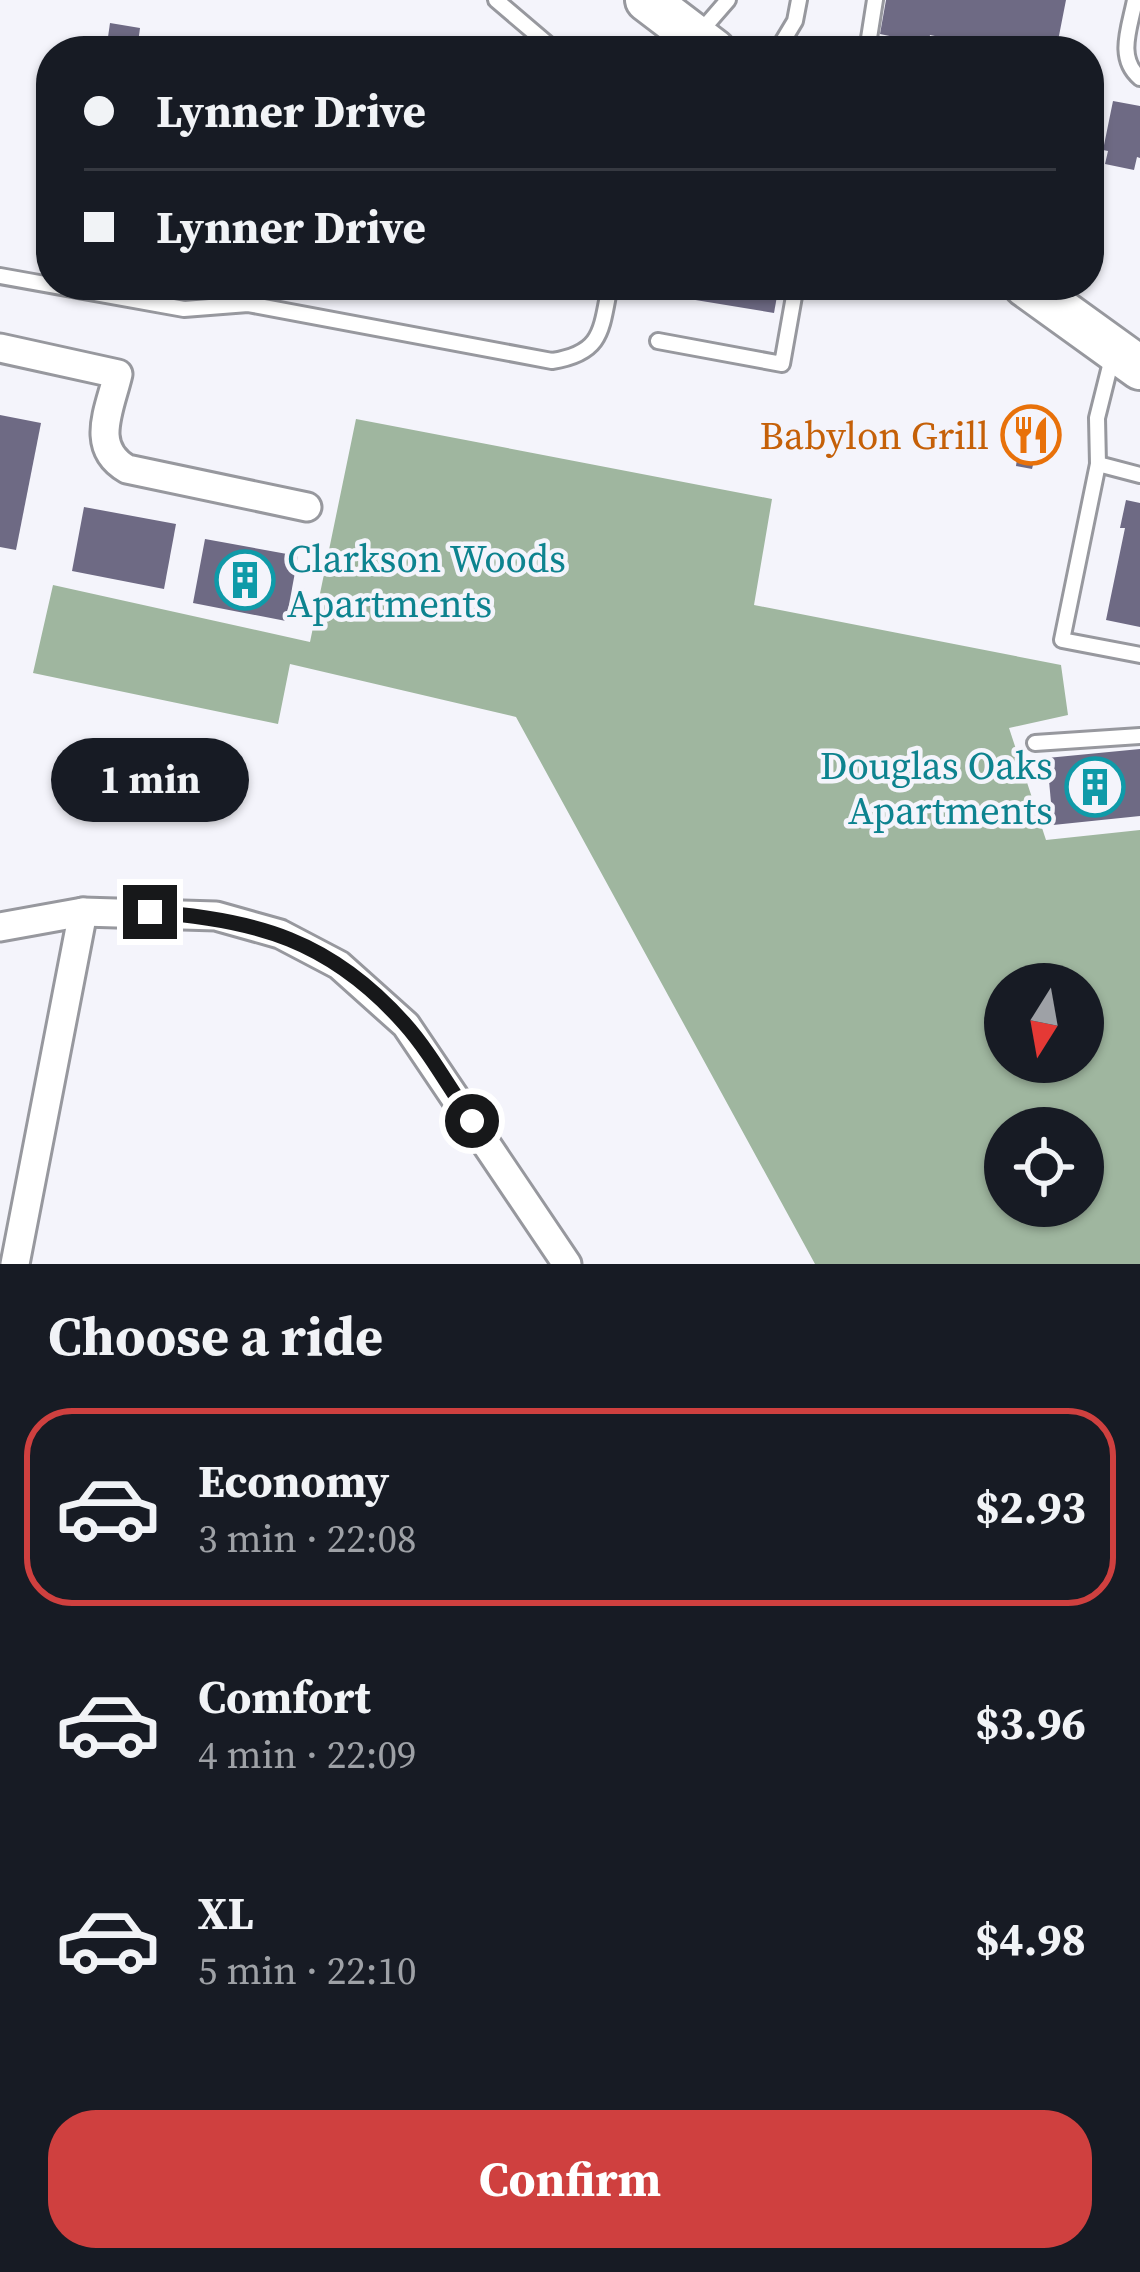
<!DOCTYPE html>
<html lang="en">
<head>
<meta charset="utf-8">
<style>
	body { margin:0; font-family:"Source Serif 4",serif; background:#20242c; color:#f1f3f6; height:100vh; display:flex; flex-direction:column; font-size:45px; white-space:nowrap }
	* { box-sizing:border-box; margin:0 }
	p { font-size:39px; color:#9ea1a6 }
	.icon { flex:none; width:66px; height:66px; fill:none; stroke:currentColor; stroke-width:2; stroke-linecap:round; stroke-linejoin:round }
	.map { position:relative; height:1264px; overflow:hidden }
	.sheet { display:flex; flex-direction:column; background:#171b24; flex:1 }
	.sheet>* { flex:none }
	.guide { position:absolute; left:36px; top:36px; width:1068px; height:264px; border-radius:48px; box-shadow:0 3px 9px #0004; display:grid; align-content:center; height:264px; padding:0 48px; background:#171b24 }
	.needle { width:78px; rotate:191deg }
	.controls { position:absolute; left:984px; top:963px; display:grid; gap:24px }
	.controls a { display:grid; place-items:center; width:120px; height:120px; border-radius:50%; background:#171b24; box-shadow:0 3px 9px #0004; font-size:60px }
	.end { position:absolute; width:54px; height:54px; margin:-27px; border:15px solid #17181a; background:#fff; box-shadow:0 0 0 6px #fff }
	.from { border-radius:50% }
	.bubble { position:absolute; height:84px; border-radius:42px; background:#171b24; box-shadow:0 3px 9px #0004; font-size:39px; font-weight:700; line-height:84px; text-align:center }
	.guide b { display:flex; align-items:center; gap:42px; height:114px; font-size:45px }
	.guide b+b { border-top:3px solid #363941 }
	.guide i { width:30px; height:30px; background:#f1f3f6 }
	ul { padding:0; list-style:none }
	li { display:flex; align-items:center; gap:36px; height:198px; margin:0 24px 18px; padding:0 24px; border:6px solid transparent; border-radius:48px }
	li div { flex:1 }
	li b { display:block; font-size:45px }
	li em { font-style:normal; font-weight:700 }
	li.on { border-color:#cf403f }
	li>.icon { width:108px; height:108px; stroke-width:1.5 }
	h2 { padding:0 48px; font-size:54px; line-height:144px }
	.action { display:flex; gap:24px; margin-top:auto; padding:24px 48px }
	.action a { flex:1; height:138px; border-radius:48px; background:#cf403f; color:#fff; font-size:48px; font-weight:700; line-height:138px; text-align:center }
	.map>svg:first-child { display:block }
</style>
</head>
<body>
<div class="map">
<svg width="1140" height="1264" viewBox="0 0 1140 1264">
	<rect width="100%" height="100%" fill="#f4f4fb"/>
	<path fill="#9fb69f" fill-rule="evenodd" d="M356 419 772 499 754 605 1061 665 1068 715 1009 728 1046 840 1140 830V1264H815L516 717 290 664 278 724 33 673 53 585 310 642ZM1005 984H1083V1062H1005ZM1005 1128H1083V1206H1005Z"/>
	<g fill="#6e6a84">
		<path d="M886 0H1066L1056 51H1009L930 35 928 44 880 34Z"/>
		<path d="M110 23 140 28 137 51H106Z"/>
		<path d="M1113 101 1140 106V158L1137 157 1134 170 1105 164 1108 151 1103 150Z"/>
		<path d="M660 285H779L774 313 659 294Z"/>
		<path d="M1024 407 1047 411 1032 469 1016 466Z"/>
		<path d="M0 415 41 423 16 550 0 547Z"/>
		<path d="M1126 500 1140 503V627L1106 620 1125 528H1120Z"/>
		<path d="M84 507 176 524 164 589 72 571Z"/>
		<path d="M205 539 298 556 286 621 193 603Z"/>
		<path d="M1140 749V816L1053 825 1047 758Z"/>
	</g>
	<g fill="none" stroke-linecap="round" stroke-linejoin="round">
		<defs>
			<g id="service">
				<path d="M496 0 556 51"/>
				<path d="M1135 0C1130 27 1116 58 1140 78"/>
				<path d="M701 31 728 0"/>
				<path d="M867 47 888 51"/>
				<path d="M777 51 795 21 799 0"/>
				<path d="M867 51 875 0"/>
				<path d="M0 276 184 309 248 304 552 361C603 353 601 330 610 285"/>
				<path d="M658 341 782 364 796 285"/>
				<path d="M1113 354 1097 418 1098 464 1140 475"/>
				<path d="M1098 464 1062 640 1140 655"/>
				<path d="M1035 743 1140 736"/>
			</g>
			<g id="minor">
				<path d="M0 348 118 374C110 409 89 447 127 469L307 507"/>
				<path d="M0 927 83 912 216 916 280 934 339 965 406 1025 567 1264"/>
				<path d="M15 1264 83 912"/>
			</g>
			<g id="primary">
				<path d="M647 0 714 51"/>
				<path d="M1025 285 1140 368"/>
			</g>
		</defs>
		<use href="#service" stroke="#97989e" stroke-width="20"/>
		<use href="#minor" stroke="#97989e" stroke-width="33"/>
		<use href="#primary" stroke="#97989e" stroke-width="48"/>
		<use href="#service" stroke="#fff" stroke-width="14"/>
		<use href="#minor" stroke="#fff" stroke-width="27"/>
		<use href="#primary" stroke="#fff" stroke-width="42"/>
	</g>
	<g fill="none" stroke-linecap="round" stroke-linejoin="round">
		<path stroke="#17181a" stroke-width="15" d="M150 912C256 919 331 941 404 1023 430 1052 450 1089 472 1121"/>
	</g>
	<defs>
		<symbol id="restaurant-ring" viewBox="-11 -11 22 22"><circle r="9.5" fill="#f4f4fb" stroke="#e8710a" stroke-width="1.5"/><path d="M-5-6h1v4h1v-4h1v4h1v-4h1v5L-1.5 .5V6h-2V.5L-5-1ZM5-6V6H3V1.5H1.5Q1.5-4 5-6Z" fill="#e8710a"/></symbol>
		<symbol id="building-ring" viewBox="-11 -11 22 22"><circle r="9.5" fill="#f4f4fb" stroke="#0f9aa8" stroke-width="1.5"/><path d="M-4-6H4V6H1V3H-1V6H-4ZM-2.5-4.3h1.7v1.8h-1.7ZM.8-4.3h1.7v1.8H.8ZM-2.5-1h1.7V.8h-1.7ZM.8-1h1.7V.8H.8Z" fill="#0f9aa8"/></symbol>
	</defs>
	<g fill-rule="evenodd">
		<use href="#restaurant-ring" x="998" y="402" width="66" height="66"/>
		<use href="#building-ring" x="212" y="547" width="66" height="66"/>
		<use href="#building-ring" x="1062" y="754" width="66" height="66"/>
	</g>
	<g text-anchor="middle" stroke-width="9" stroke-linejoin="round" paint-order="stroke">
		<g font-size="39" fill="#c56008" stroke="#f4f4fb" text-anchor="end">
			<text x="989" y="449">Babylon Grill</text>
		</g>
		<g font-size="39" fill="#0d838f" stroke="#f4f4fb" text-anchor="start">
			<text x="287" y="572">Clarkson Woods<tspan x="287" dy="45">Apartments</tspan></text>
			<text x="1053" y="779" text-anchor="end">Douglas Oaks<tspan x="1053" dy="45">Apartments</tspan></text>
		</g>
	</g>
</svg>
<div class="controls">
<a><svg class="needle" viewBox="-14 -14 28 28"><path d="M0-13l5 13h-10z" fill="#e53935"/><path d="M0 13l5-13h-10z" fill="#9ea1a6"/></svg></a>
<a><svg class="icon" aria-label="locate" viewBox="0 0 24 24"><circle cx="12" cy="12" r="6"/><path d="M12 2v4M12 18v4M2 12h4M18 12h4"/></svg></a>
</div>
<i class="end from" style="left:472px;top:1121px"></i>
<i class="end" style="left:150px;top:912px"></i>
<div class="bubble" style="left:51px;top:738px;width:198px">1 min</div>
<div class="guide">
<b><i class="from"></i>Lynner Drive</b>
<b><i></i>Lynner Drive</b>
</div>
</div>
<section class="sheet">
<h2>Choose a ride</h2>
<ul>
<li class="on"><svg class="icon" aria-label="car" viewBox="0 0 24 24"><path d="M5 17H2v-5l4-1 3-4h7l3 4 3 1v5h-3M9 17h6M6 11h13"/><circle cx="7" cy="17" r="2"/><circle cx="17" cy="17" r="2"/></svg><div><b>Economy</b><p>3 min · 22:08</p></div><em>$2.93</em></li>
<li><svg class="icon" aria-label="car" viewBox="0 0 24 24"><path d="M5 17H2v-5l4-1 3-4h7l3 4 3 1v5h-3M9 17h6M6 11h13"/><circle cx="7" cy="17" r="2"/><circle cx="17" cy="17" r="2"/></svg><div><b>Comfort</b><p>4 min · 22:09</p></div><em>$3.96</em></li>
<li><svg class="icon" aria-label="car" viewBox="0 0 24 24"><path d="M5 17H2v-5l4-1 3-4h7l3 4 3 1v5h-3M9 17h6M6 11h13"/><circle cx="7" cy="17" r="2"/><circle cx="17" cy="17" r="2"/></svg><div><b>XL</b><p>5 min · 22:10</p></div><em>$4.98</em></li>
</ul>
<div class="action"><a>Confirm</a></div>
</section>
</body>
</html>
